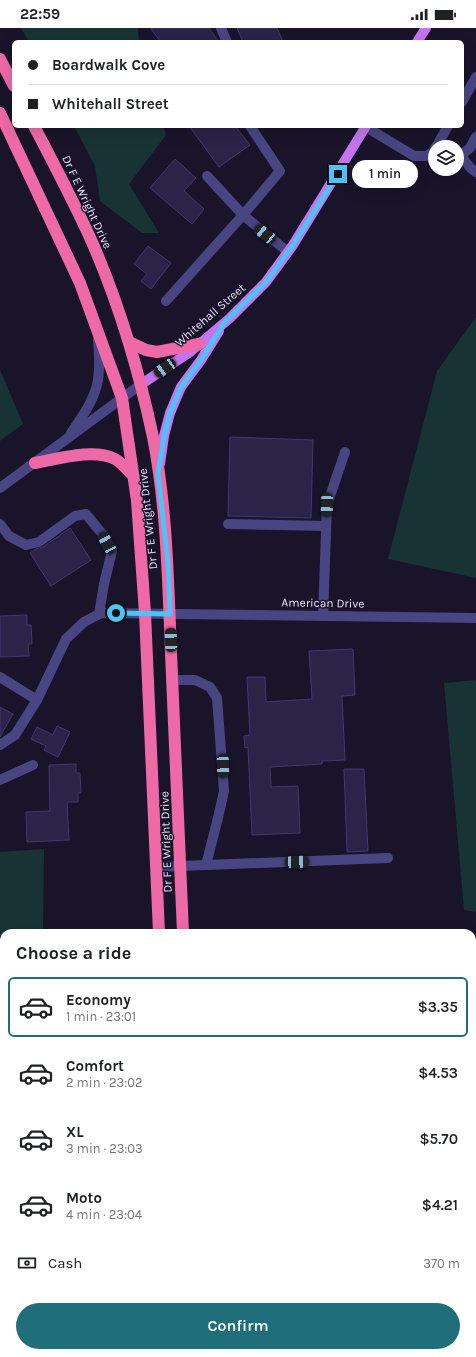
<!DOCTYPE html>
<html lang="en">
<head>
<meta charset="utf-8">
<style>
	body { margin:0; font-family:Karla,sans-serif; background:#f2f2f2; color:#202124; height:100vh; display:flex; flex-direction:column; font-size:15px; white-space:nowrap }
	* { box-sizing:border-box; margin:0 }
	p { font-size:13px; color:#757577 }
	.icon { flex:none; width:22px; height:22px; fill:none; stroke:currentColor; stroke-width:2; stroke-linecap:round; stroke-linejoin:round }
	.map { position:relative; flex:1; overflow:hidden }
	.side { position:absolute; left:0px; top:901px; width:476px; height:428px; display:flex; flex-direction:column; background:#fff; border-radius:12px 12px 0 0; box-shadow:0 4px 16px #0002 }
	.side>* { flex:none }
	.hud { position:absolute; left:12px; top:12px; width:452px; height:88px; border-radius:6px; box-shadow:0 4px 16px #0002; display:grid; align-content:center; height:88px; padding:0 16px; background:#fff }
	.tools { position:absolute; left:428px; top:112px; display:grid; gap:8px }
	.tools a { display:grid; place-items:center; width:36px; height:36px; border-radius:50%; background:#fff; box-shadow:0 4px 16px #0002; font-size:20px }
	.end { position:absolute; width:18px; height:18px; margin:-9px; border:5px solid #4fc3f7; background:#111; box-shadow:0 0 0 2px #111 }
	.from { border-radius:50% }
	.bubble { position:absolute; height:28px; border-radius:14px; background:#fff; box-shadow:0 4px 16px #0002; font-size:13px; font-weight:600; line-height:28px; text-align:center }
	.car { position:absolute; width:12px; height:24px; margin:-12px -6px; border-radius:5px; box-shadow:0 0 3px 1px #0007; background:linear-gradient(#222 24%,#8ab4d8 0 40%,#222 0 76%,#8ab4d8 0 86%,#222 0) }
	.hud b { display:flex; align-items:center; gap:14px; height:38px; font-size:15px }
	.hud b+b { border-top:1px solid #e0e0e0 }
	.hud i { width:10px; height:10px; background:#202124 }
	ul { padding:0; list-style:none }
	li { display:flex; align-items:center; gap:12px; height:60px; margin:0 8px 6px; padding:0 8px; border:2px solid transparent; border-radius:6px }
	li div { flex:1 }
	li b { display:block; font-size:15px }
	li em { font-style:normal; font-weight:600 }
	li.on { border-color:#216e7b }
	li>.icon { width:36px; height:36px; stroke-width:1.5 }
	h2 { padding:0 16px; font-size:18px; line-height:48px }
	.pay { display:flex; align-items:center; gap:10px; height:44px; padding:0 16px; font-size:15px }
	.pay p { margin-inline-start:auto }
	.cta { display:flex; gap:8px; margin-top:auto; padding:8px 16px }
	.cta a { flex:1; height:46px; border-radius:24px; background:#216e7b; color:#fff; font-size:16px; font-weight:600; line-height:46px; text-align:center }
	.status { display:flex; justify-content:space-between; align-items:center; height:28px; padding:0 20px; background:#fff; direction:ltr }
	.status svg { height:11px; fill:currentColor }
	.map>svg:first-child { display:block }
</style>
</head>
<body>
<div class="status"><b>22:59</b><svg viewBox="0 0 49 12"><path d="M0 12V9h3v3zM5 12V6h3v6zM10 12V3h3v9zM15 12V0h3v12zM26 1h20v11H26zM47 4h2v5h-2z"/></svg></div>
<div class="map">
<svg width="476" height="1329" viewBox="0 0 476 1329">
	<rect width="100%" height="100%" fill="#19142a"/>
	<g fill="#183333">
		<path d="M21 0H138L139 14H29Z"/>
		<path d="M74 98H163L166 107 129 156 159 205H142L100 173 95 138Z"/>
		<path d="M476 289V550L388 531 437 343Z"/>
		<path d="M0 342 23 396 0 413Z"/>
		<path d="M476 652V884L464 882 444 655Z"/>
		<path d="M44 821 43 905H4V1164L0 1170V824Z"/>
		<path d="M472 945H476V1054L472 1055Z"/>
		<path d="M0 1206 4 1212V1248L0 1251Z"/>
		<path d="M4 1315V1325H29V1329H0V1317Z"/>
	</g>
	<g fill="#2b2348" stroke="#443772">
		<path d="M150 0H209L219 14H161Z"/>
		<path d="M237 0H277L283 14H243Z"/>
		<path d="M189 98H235L250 117 219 139Z"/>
		<path d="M175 131 196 150 184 163 204 181 192 196 150 160Z"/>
		<path d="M148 218 171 235 151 261 141 253 147 246 134 236Z"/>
		<path d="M230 409 313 412 311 490 228 488Z"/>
		<path d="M70 500 91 532 51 558 30 525 36 521 43 519Z"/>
		<path d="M27 587V597H31L32 616H28L29 628 0 629V588Z"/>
		<path d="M353 621 355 667 342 668 345 732 322 733V736L270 739 271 759 298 758 300 805 252 807 248 719 245 720 244 708 250 707 247 649H265L266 674 312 671 309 623Z"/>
		<path d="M0 679 13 686 0 709Z"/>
		<path d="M57 698 70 704 58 729 44 722 46 718 31 711 37 699 53 707Z"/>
		<path d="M76 736V745H80L81 765H78V774H67L69 812 27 814 26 784 50 783 49 737Z"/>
		<path d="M344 741H364L368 823 347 824Z"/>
	</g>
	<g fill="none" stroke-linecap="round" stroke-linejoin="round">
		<g stroke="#494583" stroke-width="10">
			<path d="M221 0 227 14"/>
			<path d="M462 74 476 49"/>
			<path d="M250 98 280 143 243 187 288 224"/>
			<path d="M366 99 414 128H426L433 124 435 120"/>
			<path d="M436 119 448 98"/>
			<path d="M457 125C466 130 466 139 476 144"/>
			<path d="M461 127 470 120 476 109"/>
			<path d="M166 273 243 187 207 148"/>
			<path d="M71 405C82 389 95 371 98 352 100 339 99 325 98 311"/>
			<path d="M0 460 140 357"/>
			<path d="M0 496 9 508 26 517 39 514 75 488 86 486 103 507 112 523 104 556 99 586"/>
			<path d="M228 496 326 498"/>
			<path d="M323 588 327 477 345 424"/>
			<path d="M0 649 37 672"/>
			<path d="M172 652H195L210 659 217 670 224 763 218 790 206 837"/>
			<path d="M0 717 15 707 37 672 66 611 84 594 101 585 476 590"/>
			<path d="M0 752 33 737"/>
			<path d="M156 839 388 830"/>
			<path d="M472 1120H476"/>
			<path d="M0 1294 4 1291"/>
			<path d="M248 1325 249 1329"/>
		</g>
		<g stroke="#c474ef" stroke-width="10">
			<path d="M417 14 426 0"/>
			<path d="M140 357 190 324 230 290 266 254 293 217 366 98"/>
			<path d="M160 436 164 408 170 385 181 359 201 332 219 303"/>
		</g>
		<g stroke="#ed6aa6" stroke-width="12">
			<path d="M0 31 14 58"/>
			<path d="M0 85 80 255 122 370 137 473 145 585 159 905"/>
			<path d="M34 98C54 136 74 174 92 214 119 276 139 343 153 409 167 480 168 553 171 625 175 719 179 812 183 905"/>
			<path d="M129 314 146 322 157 324 199 316"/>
			<path d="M35 435C58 431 93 420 115 431 121 434 127 442 133 447"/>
			<path d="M177 1325 178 1329"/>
			<path d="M203 1325V1329"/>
		</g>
	</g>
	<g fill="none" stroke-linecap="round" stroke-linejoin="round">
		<path stroke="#4fc3f7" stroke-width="5" d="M116 585 170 586 168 535 158 446 164 408 170 385 181 359 201 332 224 295 266 254 293 217 338 146"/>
	</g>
	<g text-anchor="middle" stroke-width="3" stroke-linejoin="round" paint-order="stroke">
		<g font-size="12" fill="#e4e1fb" stroke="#19142a">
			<text transform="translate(87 174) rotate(65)" y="4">Dr F E Wright Drive</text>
			<text transform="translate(210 287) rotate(-41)" y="4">Whitehall Street</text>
			<text transform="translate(148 491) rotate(-96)" y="4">Dr F E Wright Drive</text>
			<text transform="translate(323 575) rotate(1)" y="4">American Drive</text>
			<text transform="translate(166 814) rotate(-92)" y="4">Dr F E Wright Drive</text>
		</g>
	</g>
</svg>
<div class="tools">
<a><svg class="icon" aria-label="layers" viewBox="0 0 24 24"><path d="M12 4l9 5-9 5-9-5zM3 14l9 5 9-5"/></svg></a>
</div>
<i class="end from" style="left:116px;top:585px"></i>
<i class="end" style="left:338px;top:146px"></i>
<div class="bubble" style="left:352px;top:132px;width:66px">1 min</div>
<i class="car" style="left:265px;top:206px;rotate:309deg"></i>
<i class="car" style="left:165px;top:340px;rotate:236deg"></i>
<i class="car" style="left:327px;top:477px;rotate:182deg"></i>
<i class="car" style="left:107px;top:515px;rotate:331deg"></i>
<i class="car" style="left:171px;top:612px;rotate:358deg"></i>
<i class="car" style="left:223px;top:738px;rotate:178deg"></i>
<i class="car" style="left:297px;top:834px;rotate:88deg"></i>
<div class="hud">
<b><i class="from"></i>Boardwalk Cove</b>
<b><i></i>Whitehall Street</b>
</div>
<section class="side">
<h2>Choose a ride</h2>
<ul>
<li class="on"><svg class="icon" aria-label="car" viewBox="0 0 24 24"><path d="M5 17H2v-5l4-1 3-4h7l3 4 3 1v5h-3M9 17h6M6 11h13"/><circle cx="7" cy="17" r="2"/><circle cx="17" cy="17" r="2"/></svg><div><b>Economy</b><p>1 min · 23:01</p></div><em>$3.35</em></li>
<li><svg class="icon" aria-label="car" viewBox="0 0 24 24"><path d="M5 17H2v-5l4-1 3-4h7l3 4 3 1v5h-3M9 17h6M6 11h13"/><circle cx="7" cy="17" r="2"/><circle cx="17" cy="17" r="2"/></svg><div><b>Comfort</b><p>2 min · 23:02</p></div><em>$4.53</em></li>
<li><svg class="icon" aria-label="car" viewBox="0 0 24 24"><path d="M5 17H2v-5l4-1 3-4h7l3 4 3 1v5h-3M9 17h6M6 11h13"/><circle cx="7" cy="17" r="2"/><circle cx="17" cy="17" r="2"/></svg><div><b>XL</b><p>3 min · 23:03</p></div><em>$5.70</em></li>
<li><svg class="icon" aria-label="car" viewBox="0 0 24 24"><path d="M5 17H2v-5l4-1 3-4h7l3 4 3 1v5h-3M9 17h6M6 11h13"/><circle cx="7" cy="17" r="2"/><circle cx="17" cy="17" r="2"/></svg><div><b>Moto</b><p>4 min · 23:04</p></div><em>$4.21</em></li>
</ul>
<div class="pay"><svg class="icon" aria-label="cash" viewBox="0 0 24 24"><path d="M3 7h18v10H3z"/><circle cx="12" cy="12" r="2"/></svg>Cash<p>370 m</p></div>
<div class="cta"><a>Confirm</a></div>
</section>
</div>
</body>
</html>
